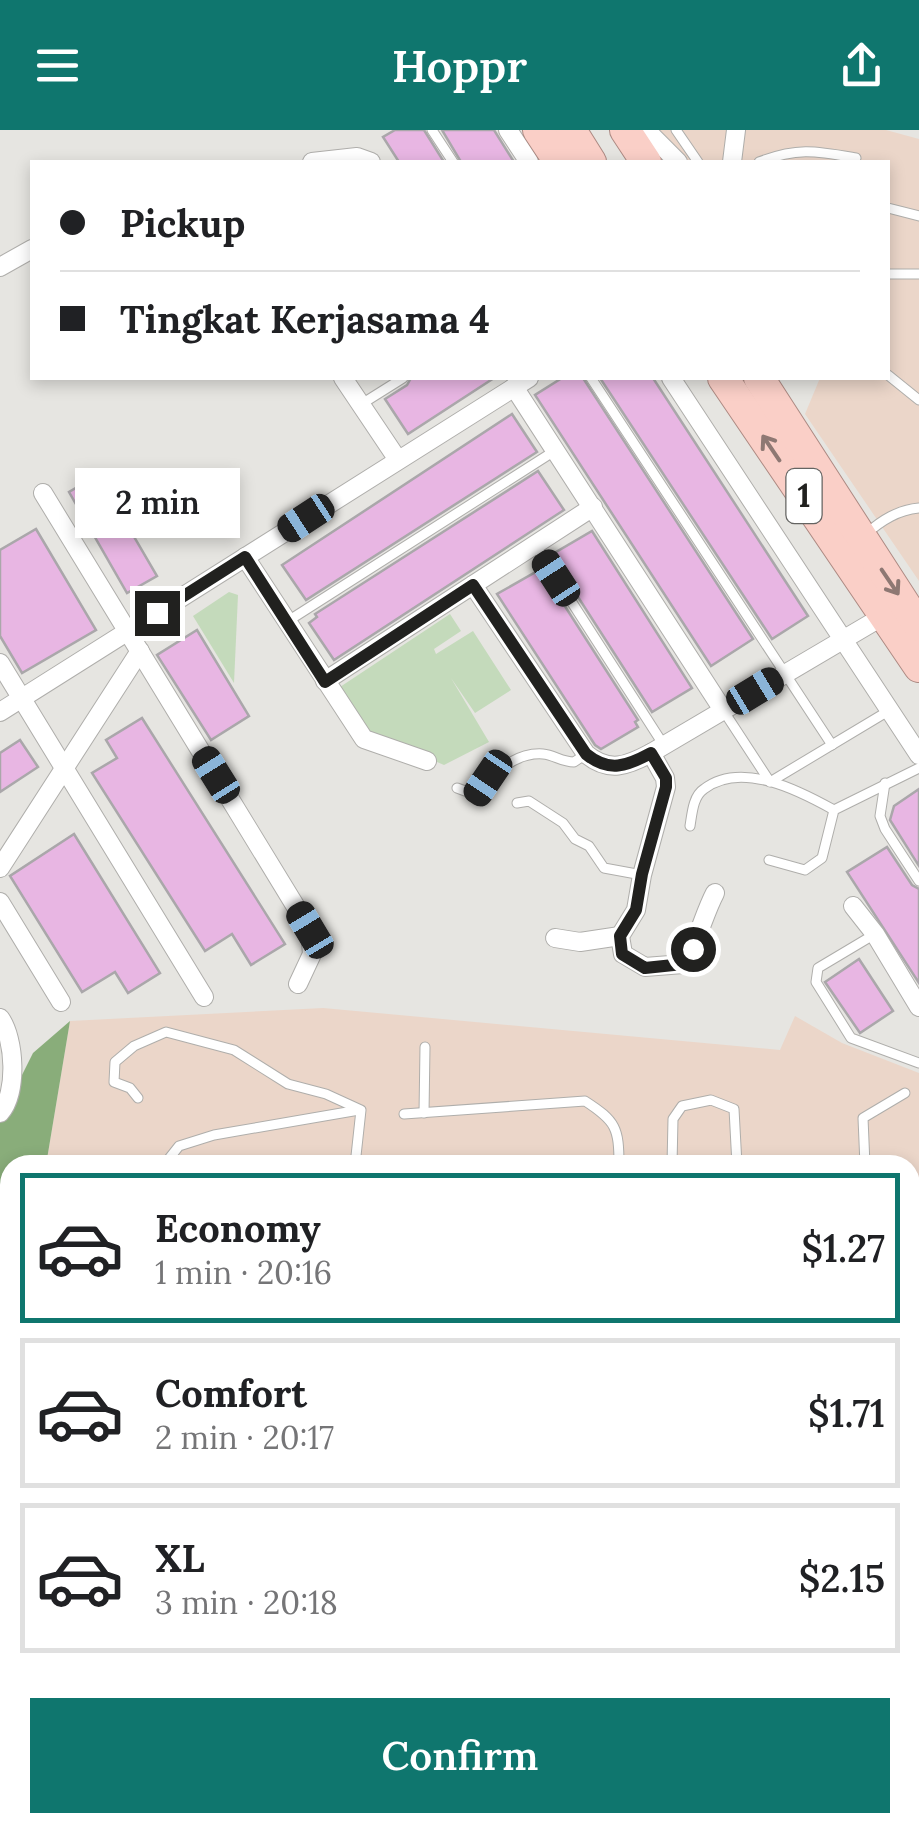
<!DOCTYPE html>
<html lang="en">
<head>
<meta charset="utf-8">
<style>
	body { margin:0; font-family:Lora,serif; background:#f6f6f6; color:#202124; height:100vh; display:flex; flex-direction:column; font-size:38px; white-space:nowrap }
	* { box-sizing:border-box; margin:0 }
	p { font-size:32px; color:#757577 }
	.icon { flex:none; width:55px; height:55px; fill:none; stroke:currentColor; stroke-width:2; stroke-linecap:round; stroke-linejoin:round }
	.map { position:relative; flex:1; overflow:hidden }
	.panel { position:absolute; left:0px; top:1025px; width:920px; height:678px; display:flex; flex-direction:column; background:#fff; border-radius:30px 30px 0 0; box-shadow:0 5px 15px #0003 }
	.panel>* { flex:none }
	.banner { position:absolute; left:30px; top:30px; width:860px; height:220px; border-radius:0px; box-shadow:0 5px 15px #0003; display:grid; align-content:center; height:220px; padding:0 30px; background:#fff }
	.end { position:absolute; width:45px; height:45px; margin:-22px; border:12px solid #21211f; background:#fff; box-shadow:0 0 0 5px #fff }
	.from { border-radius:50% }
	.bubble { position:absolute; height:70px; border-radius:0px; background:#fff; box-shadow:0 5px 15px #0003; font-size:32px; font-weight:600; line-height:70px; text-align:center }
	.car { position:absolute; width:30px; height:60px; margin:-30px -15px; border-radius:12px; box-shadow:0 0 8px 2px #0007; background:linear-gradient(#222 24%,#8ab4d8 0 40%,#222 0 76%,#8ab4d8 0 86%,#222 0) }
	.banner b { display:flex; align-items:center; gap:35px; height:95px; font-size:38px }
	.banner b+b { border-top:2px solid #e0e0e0 }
	.banner i { width:25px; height:25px; background:#202124 }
	ul { padding:18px 0 0; list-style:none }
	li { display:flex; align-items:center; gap:30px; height:150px; margin:0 20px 15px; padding:0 10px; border:5px solid #e0e0e0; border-radius:0px }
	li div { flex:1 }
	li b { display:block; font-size:38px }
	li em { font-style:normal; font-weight:600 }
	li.active { border-color:#0f766e }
	li>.icon { width:90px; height:90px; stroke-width:1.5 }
	.cta { display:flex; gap:20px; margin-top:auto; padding:20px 30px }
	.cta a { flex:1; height:115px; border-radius:0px; background:#0f766e; color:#fff; font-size:40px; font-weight:600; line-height:115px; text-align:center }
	header { display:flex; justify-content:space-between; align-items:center; height:130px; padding:0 30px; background:#0f766e; color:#fff; font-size:45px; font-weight:600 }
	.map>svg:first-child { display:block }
</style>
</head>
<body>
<header><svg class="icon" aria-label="menu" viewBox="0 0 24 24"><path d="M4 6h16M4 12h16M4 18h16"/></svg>Hoppr<svg class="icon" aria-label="share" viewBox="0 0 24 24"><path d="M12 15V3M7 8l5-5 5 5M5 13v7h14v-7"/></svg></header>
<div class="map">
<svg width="919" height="1702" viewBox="0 0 919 1702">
	<rect width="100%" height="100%" fill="#e6e5e1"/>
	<g fill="#ebd6c9">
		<path d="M655 0H886L919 9V451L805 284 820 248H888V32H685Z"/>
		<path d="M323 878 780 920 795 886 842 913 919 943V1616L910 1614V1035H46L70 891Z"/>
		<path d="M10 1249V1692L814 1693V1695L654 1694 652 1702H0V1309Z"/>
	</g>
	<g fill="#c4dabb">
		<path d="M229 462 238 465 234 553 193 486Z"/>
		<path d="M450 484 461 501 434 519 436 524 473 501 511 560 475 583 451 548 489 612 444 635 368 602 340 557Z"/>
	</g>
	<path fill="#89ad7a" d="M70 891 46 1035H10V1249L0 1309V981L6 977 33 923Z"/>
	<g fill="#e8b6e3" stroke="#aaa7aa" stroke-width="2.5">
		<path d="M395 0H424L444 32H399L383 7Z"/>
		<path d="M442 0H494L514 32H461Z"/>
		<path d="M411 248H494L408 304 385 269 407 255Z"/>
		<path d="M562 248H583L753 509 711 536 535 265Z"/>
		<path d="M600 248H653L808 486 772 509Z"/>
		<path d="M512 284 537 322 306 470 282 435Z"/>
		<path d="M538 341 564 380 334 530 309 493 317 487 315 484Z"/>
		<path d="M98 345 157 446 127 463 69 362Z"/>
		<path d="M36 399 96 500 22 543 0 506V420Z"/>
		<path d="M592 401 692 558 652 582 551 425Z"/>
		<path d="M541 439 638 590 635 592 638 597 601 619 595 615 497 464Z"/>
		<path d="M197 500 249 586 211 610 157 525Z"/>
		<path d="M142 588 285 814 251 835 232 804 205 821 92 643 117 628 106 610Z"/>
		<path d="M20 610 38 637 0 662V623Z"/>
		<path d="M919 659V736L890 690 894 676Z"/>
		<path d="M74 704 160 843 128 863 115 842 82 862 10 746Z"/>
		<path d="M887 717 912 755 919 759V853L847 742Z"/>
		<path d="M859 829 893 881 860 903 825 852Z"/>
	</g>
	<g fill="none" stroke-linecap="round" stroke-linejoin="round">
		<defs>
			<g id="service">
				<path d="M432 0 453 32"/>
				<path d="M676 0 698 32"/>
				<path d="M759 32C798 17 816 21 856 28"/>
				<path d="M888 78 919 86"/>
				<path d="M888 144H919"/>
				<path d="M888 245 919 270"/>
				<path d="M591 248 832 615"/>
				<path d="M360 275 403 248"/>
				<path d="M866 404C882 390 898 380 919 378"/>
				<path d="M535 415 663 614"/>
				<path d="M288 491 556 320"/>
				<path d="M723 580 770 652 890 580"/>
				<path d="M885 653 880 686 885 699 919 751"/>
				<path d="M457 658 476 665C490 644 516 622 543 624 554 625 562 632 574 632L586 624"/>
				<path d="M517 673 529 671 563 693 575 709 589 716 604 738 642 745"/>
				<path d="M690 696C692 684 693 666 704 659 741 630 800 661 834 680"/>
				<path d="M769 730 805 740 822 728 834 680 919 638"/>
				<path d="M875 804 818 838 816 852 851 908 919 933"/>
				<path d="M138 968 130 958 114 952 115 932 134 916 166 902 234 920 288 954 326 964 361 980 355 1035"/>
				<path d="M424 983 425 917"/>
				<path d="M404 984 585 971C616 991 619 998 619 1035"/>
				<path d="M164 1035 179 1016 214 1005 359 980"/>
				<path d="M672 1035 673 989 682 976 711 970 734 979 737 1035"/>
				<path d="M865 1035 863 988 905 963"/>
				<path d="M910 1455 919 1456"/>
				<path d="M0 1485 7 1451"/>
				<path d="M910 1553 919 1554"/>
				<path d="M614 1702V1692"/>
			</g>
			<g id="minor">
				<path d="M508 0 529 32"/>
				<path d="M646 0 678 32"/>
				<path d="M312 32 357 27 371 32"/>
				<path d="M732 32 736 0"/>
				<path d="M0 137 32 119"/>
				<path d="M343 248 398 330"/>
				<path d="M671 248 919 625"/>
				<path d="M514 257 723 580"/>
				<path d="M43 363 310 800 312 824 298 854"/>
				<path d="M245 427 364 609 427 631"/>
				<path d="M473 455 586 624C609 643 627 636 651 623L885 485"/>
				<path d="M0 533 204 867"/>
				<path d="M325 551 593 377"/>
				<path d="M0 582 529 248"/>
				<path d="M651 623 665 648 666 657 642 745 636 780 620 806 623 824 645 837 683 834C698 812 703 786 715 763"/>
				<path d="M0 738 140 521"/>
				<path d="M0 772 61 872"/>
				<path d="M853 776 875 804 919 877"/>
				<path d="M555 808 580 812 620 806"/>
				<path d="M0 888C15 908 18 964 0 983"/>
				<path d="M910 1090 919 1084"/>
				<path d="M910 1684 919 1686"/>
			</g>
			<g id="trunk">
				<path d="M538 0 559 32"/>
				<path d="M571 0 591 32"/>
				<path d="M625 0 646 32"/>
				<path d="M723 248 919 537"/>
				<path d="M759 248 919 496"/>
			</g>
		</defs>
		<use href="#service" stroke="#afaeab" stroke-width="11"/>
		<use href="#minor" stroke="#afaeab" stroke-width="20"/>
		<use href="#trunk" stroke="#ad8a83" stroke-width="32"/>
		<use href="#service" stroke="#fff" stroke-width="9"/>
		<use href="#minor" stroke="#fff" stroke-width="18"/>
		<use href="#trunk" stroke="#facfc7" stroke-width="30"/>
	</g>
	<defs><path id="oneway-shaft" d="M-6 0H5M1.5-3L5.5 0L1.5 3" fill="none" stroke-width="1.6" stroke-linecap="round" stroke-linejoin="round" transform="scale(2.5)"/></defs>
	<g stroke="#8e7873">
		<use href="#oneway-shaft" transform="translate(771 318) rotate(-124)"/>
		<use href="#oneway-shaft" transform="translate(890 452) rotate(56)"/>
	</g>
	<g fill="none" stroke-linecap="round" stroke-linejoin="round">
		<path stroke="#21211f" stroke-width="12" d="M157 483 245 427 325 552 473 455 586 624C609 643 627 636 651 623L666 648V657L642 744 636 780 620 806 622 824 645 838 683 834 693 819"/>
	</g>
	<g text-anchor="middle" stroke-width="8" stroke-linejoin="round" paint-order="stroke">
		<rect fill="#fff" stroke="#646462" stroke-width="2.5" x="786.5" y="339" width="35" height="54" rx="8"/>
		<g font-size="32" font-weight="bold" fill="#21211f">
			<text x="804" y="377">1</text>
		</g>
	</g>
</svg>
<i class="end from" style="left:693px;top:819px"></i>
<i class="end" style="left:157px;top:483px"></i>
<div class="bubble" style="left:75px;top:338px;width:165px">2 min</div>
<i class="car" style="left:306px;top:388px;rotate:237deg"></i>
<i class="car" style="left:556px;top:448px;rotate:327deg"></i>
<i class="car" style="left:755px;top:561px;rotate:59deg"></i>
<i class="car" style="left:216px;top:645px;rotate:328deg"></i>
<i class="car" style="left:488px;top:648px;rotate:214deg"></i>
<i class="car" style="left:310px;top:800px;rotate:329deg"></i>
<div class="banner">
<b><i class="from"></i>Pickup</b>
<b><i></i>Tingkat Kerjasama 4</b>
</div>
<section class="panel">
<ul>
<li class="active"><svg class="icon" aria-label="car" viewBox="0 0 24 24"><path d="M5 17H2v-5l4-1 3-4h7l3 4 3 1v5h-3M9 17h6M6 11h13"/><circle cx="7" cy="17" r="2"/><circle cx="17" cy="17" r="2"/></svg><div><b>Economy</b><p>1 min · 20:16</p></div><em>$1.27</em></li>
<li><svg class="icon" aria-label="car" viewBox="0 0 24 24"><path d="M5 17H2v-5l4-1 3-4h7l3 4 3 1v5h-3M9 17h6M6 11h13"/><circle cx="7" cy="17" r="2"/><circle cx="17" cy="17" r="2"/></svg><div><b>Comfort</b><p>2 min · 20:17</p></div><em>$1.71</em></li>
<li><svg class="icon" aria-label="car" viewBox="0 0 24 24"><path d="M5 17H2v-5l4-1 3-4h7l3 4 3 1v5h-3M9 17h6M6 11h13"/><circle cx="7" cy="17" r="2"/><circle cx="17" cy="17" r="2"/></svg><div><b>XL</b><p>3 min · 20:18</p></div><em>$2.15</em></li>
</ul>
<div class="cta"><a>Confirm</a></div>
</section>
</div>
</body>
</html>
